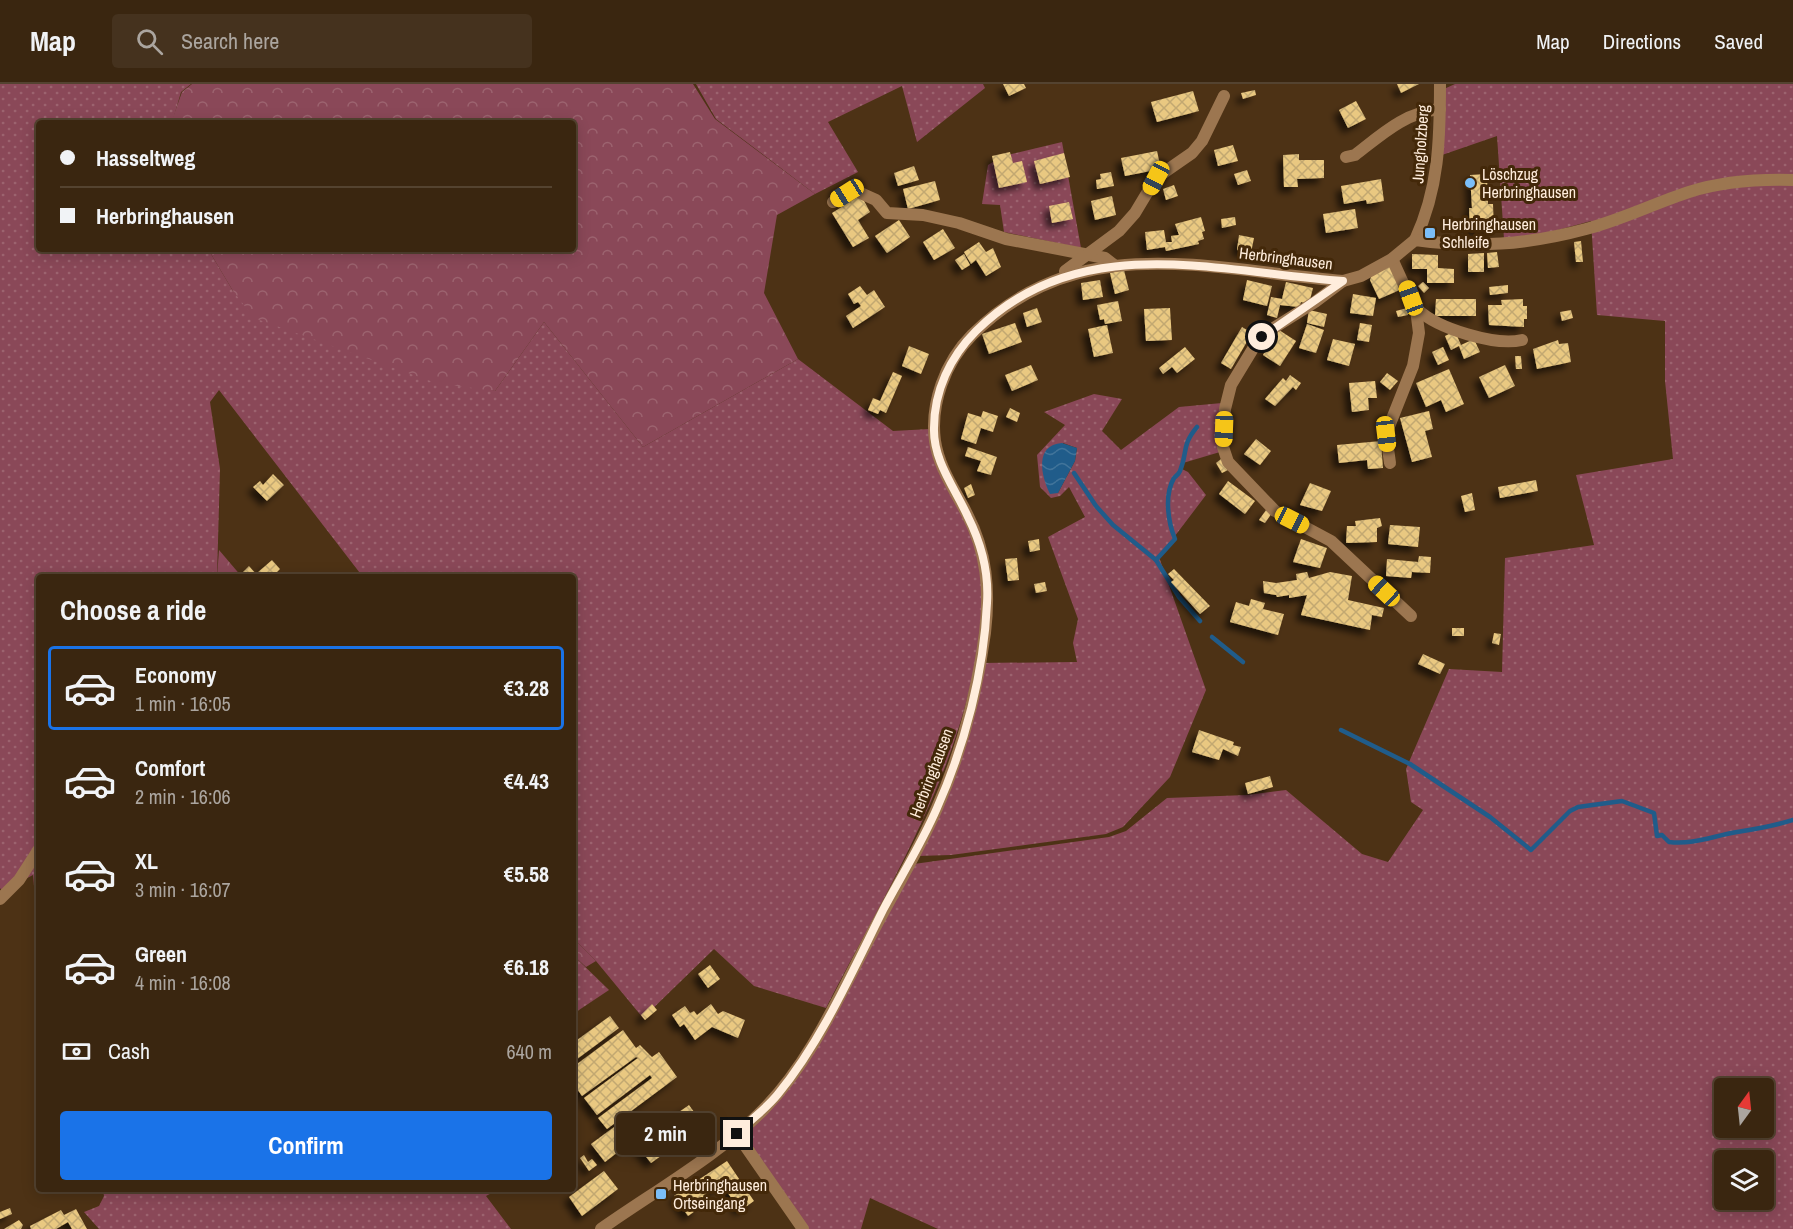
<!DOCTYPE html>
<html lang="en">
<head>
<meta charset="utf-8">
<style>
	body { margin:0; font-family:"Archivo Narrow",sans-serif; background:#45321e; color:#f1f3f6; height:100vh; display:flex; flex-direction:column; font-size:22px; white-space:nowrap }
	* { box-sizing:border-box; margin:0 }
	p { font-size:20px; color:#aba59f }
	.icon { flex:none; width:33px; height:33px; fill:none; stroke:currentColor; stroke-width:2; stroke-linecap:round; stroke-linejoin:round }
	.map { position:relative; flex:1; overflow:hidden }
	.side { position:absolute; left:36px; top:490px; width:540px; height:618px; display:flex; flex-direction:column; background:#3a2610; border-radius:6px; box-shadow:0 3px 15px #0003,0 0 0 2px #544330 }
	.side>* { flex:none }
	.hud { position:absolute; left:36px; top:36px; width:540px; height:132px; border-radius:6px; box-shadow:0 3px 15px #0003,0 0 0 2px #544330; display:grid; align-content:center; height:132px; padding:0 24px; background:#3a2610 }
	.needle { width:39px; rotate:15deg }
	.controls { position:absolute; left:1714px; top:994px; display:grid; gap:12px }
	.controls a { display:grid; place-items:center; width:60px; height:60px; border-radius:6px; background:#3a2610; box-shadow:0 3px 15px #0003,0 0 0 2px #544330; font-size:30px }
	.end { position:absolute; width:27px; height:27px; margin:-14px; border:8px solid #ffeddc; background:#111; box-shadow:0 0 0 3px #111 }
	.from { border-radius:50% }
	.bubble { position:absolute; height:42px; border-radius:6px; background:#3a2610; box-shadow:0 3px 15px #0003,0 0 0 2px #544330; font-size:20px; font-weight:700; line-height:42px; text-align:center }
	.car { position:absolute; width:18px; height:36px; margin:-18px -9px; border-radius:8px; box-shadow:0 0 4px 2px #0007; background:linear-gradient(#f5c518 24%,#345 0 40%,#f5c518 0 76%,#345 0 86%,#f5c518 0) }
	.hud b { display:flex; align-items:center; gap:21px; height:57px; font-size:22px }
	.hud b+b { border-top:2px solid #544330 }
	.hud i { width:15px; height:15px; background:#f1f3f6 }
	ul { padding:0; list-style:none }
	li { display:flex; align-items:center; gap:18px; height:84px; margin:0 12px 9px; padding:0 12px; border:3px solid transparent; border-radius:6px }
	li div { flex:1 }
	li b { display:block; font-size:22px }
	li em { font-style:normal; font-weight:700 }
	li.on { border-color:#1a73e8 }
	li>.icon { width:54px; height:54px; stroke-width:1.5 }
	h2 { padding:0 24px; font-size:27px; line-height:72px }
	.pay { display:flex; align-items:center; gap:15px; height:66px; padding:0 24px; font-size:22px }
	.pay p { margin-inline-start:auto }
	.action { display:flex; gap:12px; margin-top:auto; padding:12px 24px }
	.action a { flex:1; height:69px; border-radius:6px; background:#1a73e8; color:#fff; font-size:24px; font-weight:700; line-height:69px; text-align:center }
	header { display:flex; align-items:center; gap:36px; box-sizing:border-box; height:84px; padding:0 30px; background:#3a2610; border-bottom:2px solid #544330 }
	header strong { font-size:28px }
	nav { display:flex; gap:33px; margin-inline-start:auto; font-size:21px }
	.search { width:420px; height:54px; background:#45321e; display:flex; align-items:center; gap:15px; box-sizing:border-box; padding:0 21px; border-radius:6px; color:#aba59f; font-size:22px }
	.map>svg:first-child { display:block }
</style>
</head>
<body>
<header>
<strong>Map</strong>
<div class="search"><svg class="icon" aria-label="search" viewBox="0 0 24 24"><circle cx="10" cy="10" r="6"/><path d="M15 15l6 6"/></svg>Search here</div>
<nav><a>Map</a><a>Directions</a><a>Saved</a></nav>
</header>
<div class="map">
<svg width="1793" height="1145" viewBox="0 0 1793 1145">
	<defs>
		<pattern id="grass-dots" width="8" height="8" patternUnits="userSpaceOnUse" patternTransform="scale(1.5)"><rect width="8" height="8" fill="#8a4858"/><path d="M2 2h.1M6 6h.1" fill="none" stroke="#9c636f" stroke-width="1.8" stroke-linecap="round"/></pattern>
		<pattern id="forest-crowns" width="20" height="18" patternUnits="userSpaceOnUse" patternTransform="scale(1.5)"><rect width="20" height="18" fill="#8a4858"/><path d="M2 6a3 3 0 1 1 6 0M12 15a3 3 0 1 1 6 0" fill="none" stroke="#9c636f"/></pattern>
		<pattern id="water-waves" width="16" height="10" patternUnits="userSpaceOnUse" patternTransform="scale(1.5)"><rect width="16" height="10" fill="#205c8a"/><path d="M0 5q4-4 8 0t8 0" fill="none" stroke="#41749a"/></pattern>
		<pattern id="building-cross-hatch" width="8" height="8" patternUnits="userSpaceOnUse" patternTransform="scale(1.5)"><rect width="8" height="8" fill="#e9c881"/><path d="M0 0l8 8M0 8l8-8" fill="none" stroke="#c2a871"/></pattern>
		<filter id="shadow"><feDropShadow dx="-5.5" dy="5.5" stdDeviation="3" flood-color="#0009"/></filter>
	</defs>
	<rect width="100%" height="100%" fill="#4d3215"/>
	<g fill="url(#grass-dots)" fill-rule="evenodd">
		<path d="M0 0H191L181 8 172 39H39V165H208L233 207 495 307 544 238 643 363 798 275 893 347 930 345C947 388 981 453 984 499 985 525 980 554 975 580 951 704 883 813 826 924L754 902 714 865 643 934 596 877 573 854V494L363 493 219 306 210 318 220 385 217 493 39 494V856L33 791 2 807 0 804Z"/>
		<path d="M696 0H983L985 4 917 58 902 2 828 38 858 88 815 110 716 35Z"/>
		<path d="M1455 0H1793V1145H938L870 1114 861 1145H802L741 1058 801 986 914 780 1109 753 1126 747 1167 714 1247 711 1286 706 1362 770 1388 778 1423 726 1411 718 1406 685 1449 585 1502 588 1505 474 1594 461 1576 391 1673 375 1665 297V237L1597 231 1591 137 1536 152 1504 155 1497 52 1442 71 1444 5ZM1725 1005H1764V1044H1725ZM1725 1077H1764V1116H1725Z"/>
		<path d="M1062 58 1081 164 1004 148 1000 121 982 120 988 81 1003 72Z"/>
		<path d="M1094 310 1122 315 1102 347 1121 366 1179 323 1222 319 1220 368 1183 379 1182 385 1188 388 1206 411 1159 473 1206 606 1170 693 1123 743 1106 750 951 771 918 772 982 579 1077 578 1073 559 1078 535 1048 453 1085 433 1069 403 1060 412 1051 414 1040 403 1037 371 1065 341 1044 328ZM1063 359 1077 364 1075 377 1058 409Z"/>
		<path d="M573 871 609 906 573 930Z"/>
		<path d="M103 1106H497L486 1112 511 1145H99L84 1128 99 1122 104 1112Z"/>
	</g>
	<g fill="url(#forest-crowns)">
		<path d="M192 0H693L715 35 815 110 777 131 764 209 798 275 643 363 544 238 495 307 436 299 254 234 233 207 208 165H573V39H171L182 8Z"/>
		<path d="M219 466 242 493H217Z"/>
		<path d="M573 854 596 877 586 883 573 871Z"/>
	</g>
	<path fill="url(#water-waves)" d="M1062 359 1077 364 1075 377 1058 409 1050 410C1041 392 1034 361 1062 359Z"/>
	<g fill="none" stroke-linecap="round" stroke-linejoin="round">
		<g stroke="#205c8a" stroke-width="4.5">
			<path d="M1074 389 1096 422 1113 441 1156 476 1179 513 1200 537"/>
			<path d="M1156 476 1175 455C1168 438 1164 411 1174 394 1176 392 1179 390 1180 387 1188 368 1181 362 1197 343"/>
			<path d="M1212 553 1243 578"/>
			<path d="M1341 646 1410 680 1490 733 1531 766 1570 727 1578 723 1622 717 1654 729 1657 752 1662 751 1669 758C1693 761 1713 752 1737 748 1757 745 1774 742 1793 736"/>
		</g>
	</g>
	<g fill="url(#building-cross-hatch)" filter="url(#shadow)">
		<path d="M1003 0H1024L1026 4 1009 12Z"/>
		<path d="M1397 0H1419L1401 9Z"/>
		<path d="M1255 6 1256 11 1243 15 1241 9Z"/>
		<path d="M1193 7 1199 27 1157 38 1151 18Z"/>
		<path d="M1356 17 1366 35 1348 44 1339 26Z"/>
		<path d="M1233 61 1238 77 1218 82 1214 66Z"/>
		<path d="M1157 67 1161 85 1125 92 1121 74Z"/>
		<path d="M1010 68 1013 79 1022 77 1027 98 999 104 992 72Z"/>
		<path d="M1064 69 1070 93 1040 100 1034 77Z"/>
		<path d="M1299 70V76H1324V94L1297 95 1298 103H1284L1283 71Z"/>
		<path d="M914 82 919 96 898 102 894 89Z"/>
		<path d="M1247 86 1251 97 1238 101 1234 90Z"/>
		<path d="M1111 88 1114 102 1097 105 1096 96 1101 95 1100 90Z"/>
		<path d="M1487 90 1488 120H1493L1494 145 1470 146 1469 124H1472L1470 91Z"/>
		<path d="M1381 95 1384 117 1367 120 1366 116 1344 120 1341 102Z"/>
		<path d="M935 97 940 116 908 125 903 105Z"/>
		<path d="M1174 101 1178 112 1166 116 1163 105Z"/>
		<path d="M861 111 870 128 858 136 869 154 853 163 832 129Z"/>
		<path d="M1112 112 1116 131 1095 136 1091 117Z"/>
		<path d="M1069 118 1073 135 1052 139 1049 122Z"/>
		<path d="M1355 125 1358 144 1326 149 1323 130Z"/>
		<path d="M1201 133 1205 147 1202 148 1204 155 1198 157 1199 160 1166 167 1165 163 1147 166 1145 148 1164 146 1166 158H1172L1171 152 1179 151 1175 140Z"/>
		<path d="M1235 133 1236 141 1222 144 1221 135Z"/>
		<path d="M899 136 910 153 887 169 875 152Z"/>
		<path d="M943 145 955 164 934 176 923 158Z"/>
		<path d="M1239 151 1254 154 1251 169 1237 166Z"/>
		<path d="M1581 157 1583 178H1576L1574 158Z"/>
		<path d="M979 158 986 168 993 164 1001 183 986 192 976 176 971 180 964 168Z"/>
		<path d="M1497 168 1499 183 1488 184 1487 169Z"/>
		<path d="M1484 169V188H1468V170Z"/>
		<path d="M964 170 970 181 962 186 955 176Z"/>
		<path d="M1412 170 1438 171V184L1454 185V199H1427V185H1412Z"/>
		<path d="M1390 182 1402 205 1379 215 1370 196 1372 190Z"/>
		<path d="M1124 186 1129 206 1115 210 1110 189Z"/>
		<path d="M1100 196 1103 213 1083 216 1081 199Z"/>
		<path d="M1247 196 1272 202 1267 222 1243 216Z"/>
		<path d="M1286 198 1313 204 1309 220 1301 218 1299 223 1280 221 1277 234 1267 231 1271 213 1282 215Z"/>
		<path d="M1423 198 1429 204 1424 209 1418 202Z"/>
		<path d="M1508 201V209L1490 211 1489 203Z"/>
		<path d="M860 202 867 211 874 206 885 223 853 244 846 232 861 222 858 218 854 220 848 210Z"/>
		<path d="M1353 210 1376 214 1373 232 1350 229Z"/>
		<path d="M1436 215H1476V232H1435Z"/>
		<path d="M1523 215V222H1527V235H1524V243L1489 241 1488 221H1502L1501 216Z"/>
		<path d="M1118 217 1122 237 1105 240 1104 235 1100 236 1097 221Z"/>
		<path d="M1037 224 1042 238 1027 243 1023 229Z"/>
		<path d="M1170 224 1172 256 1146 257 1144 225Z"/>
		<path d="M1407 224 1408 231 1398 233 1396 227Z"/>
		<path d="M1309 226 1327 230 1324 243 1307 239Z"/>
		<path d="M1571 226 1573 234 1562 237 1560 228Z"/>
		<path d="M1015 239 1022 258 989 270 982 250Z"/>
		<path d="M1360 239 1372 241 1369 258 1357 256Z"/>
		<path d="M1307 240 1324 246 1316 269 1299 264Z"/>
		<path d="M1107 241 1113 269 1094 273 1088 245Z"/>
		<path d="M1242 243 1252 249 1231 285 1221 279Z"/>
		<path d="M1279 246 1296 257 1280 282 1263 271Z"/>
		<path d="M1455 247 1461 261 1474 255 1480 268 1464 275 1459 262 1451 266 1445 252Z"/>
		<path d="M1333 255 1355 260 1349 282 1327 276Z"/>
		<path d="M1558 256 1559 260 1568 259 1571 278 1537 285 1533 265Z"/>
		<path d="M909 262 929 270 921 290 902 282Z"/>
		<path d="M1185 263 1195 275 1177 289 1172 283 1163 290 1159 284Z"/>
		<path d="M1443 263 1449 276 1438 281 1432 268Z"/>
		<path d="M1515 272H1521L1522 285H1516Z"/>
		<path d="M1031 281 1038 296 1012 307 1005 291Z"/>
		<path d="M1505 281 1515 302 1489 314 1479 293Z"/>
		<path d="M1449 285 1464 320 1446 328 1441 316 1426 323 1416 299Z"/>
		<path d="M893 288 902 292 886 329 880 326 878 330 868 326 873 314 880 317Z"/>
		<path d="M1387 289 1398 297 1390 306 1380 298Z"/>
		<path d="M1290 291 1301 299 1296 306 1293 303 1275 322 1265 315 1283 294 1286 297Z"/>
		<path d="M1375 297 1377 314H1368L1369 326 1352 328 1349 299Z"/>
		<path d="M1010 324 1020 329 1017 338 1006 333Z"/>
		<path d="M983 327 998 332 993 348 981 344 976 360 961 355 968 329 981 333Z"/>
		<path d="M1429 327 1433 345 1425 347 1432 373 1412 378 1400 334Z"/>
		<path d="M1256 355 1271 367 1260 381 1244 370Z"/>
		<path d="M1381 357 1383 384 1368 385 1367 376 1339 379 1337 361Z"/>
		<path d="M968 363 997 373 991 391 977 387 981 377 965 372Z"/>
		<path d="M1221 375 1228 386 1222 389 1216 379Z"/>
		<path d="M273 390 284 401 267 417 253 403 260 397 263 401Z"/>
		<path d="M1536 396 1538 407 1500 414 1498 403Z"/>
		<path d="M1228 397 1255 417 1245 430 1219 410Z"/>
		<path d="M1310 399 1331 407 1322 427 1300 421Z"/>
		<path d="M971 400 975 411 968 414 964 404Z"/>
		<path d="M1472 409 1475 426 1465 428 1461 412Z"/>
		<path d="M1266 426 1272 429 1265 439 1259 436Z"/>
		<path d="M1380 434 1382 442 1377 444V458L1346 459 1347 442H1356L1355 437Z"/>
		<path d="M1390 441 1420 443 1418 463 1388 460Z"/>
		<path d="M1039 455 1040 466 1030 468 1028 457Z"/>
		<path d="M1301 455 1327 464 1320 484 1293 478Z"/>
		<path d="M1419 472 1431 473 1430 489 1412 488 1411 494 1386 492 1387 475 1418 478Z"/>
		<path d="M1017 474 1019 496 1008 497 1005 475Z"/>
		<path d="M272 476 280 485 271 494H248L243 488 249 482 256 490Z"/>
		<path d="M1174 485 1210 522 1200 530 1171 498 1174 496 1168 490Z"/>
		<path d="M1307 488 1309 494 1330 488 1352 492 1348 516 1384 524 1382 533 1372 531 1370 546 1301 531 1307 511 1289 514V511L1277 513 1276 511 1264 509 1263 497 1276 499 1297 496 1296 490Z"/>
		<path d="M1045 498 1047 507 1036 509 1034 500Z"/>
		<path d="M1251 515 1265 519 1263 525 1284 530 1278 551 1230 538 1236 518 1249 522Z"/>
		<rect x="1452" y="544" width="12" height="8"/>
		<path d="M1494 549 1501 550 1499 561 1492 559Z"/>
		<path d="M1423 570 1445 580 1440 590 1418 580Z"/>
		<path d="M1199 646 1234 658 1233 661 1241 663 1238 672 1223 665 1219 676 1192 668Z"/>
		<path d="M1270 692 1273 703 1248 710 1245 699Z"/>
		<path d="M710 881 720 895 708 904 698 890Z"/>
		<path d="M652 920 657 926 645 936 641 931Z"/>
		<path d="M711 920 718 930 723 927 745 936 738 954 712 943 695 956 684 940 680 943 672 931 685 922 690 929 694 927 697 931Z"/>
		<path d="M610 932 619 944 573 978V959Z"/>
		<path d="M623 946 636 964 640 961 652 973 659 968 677 993 607 1045 598 1034 652 994 650 991 597 1031 584 1014 638 974 636 973 582 1012 573 999V983Z"/>
		<path d="M689 1021 705 1043 693 1052 689 1047 678 1057 667 1043 682 1032 679 1028Z"/>
		<path d="M636 1027 649 1044 605 1078 591 1060Z"/>
		<path d="M649 1056 661 1072 651 1079 639 1064Z"/>
		<path d="M584 1071 588 1078 592 1075 597 1081 589 1087 580 1074Z"/>
		<path d="M727 1077 754 1117 740 1127 722 1100 694 1120 698 1125 688 1132 674 1112Z"/>
		<path d="M604 1087 618 1105 582 1132 569 1113Z"/>
		<path d="M10 1124 12 1130 0 1135V1128Z"/>
		<path d="M76 1125 87 1145H72L68 1138 56 1145H31L30 1142 61 1126 64 1131Z"/>
		<path d="M19 1136 23 1141 21 1145H4Z"/>
	</g>
	<g fill="none" stroke-linecap="round" stroke-linejoin="round">
		<g stroke="#9c7650" stroke-width="12">
			<path d="M1346 73 1355 71C1381 51 1405 28 1440 25"/>
			<path d="M833 118 856 107 876 116 887 129 923 131 959 139 1006 155 1105 174 1114 181"/>
			<path d="M1415 156C1439 105 1440 55 1440 0"/>
			<path d="M1392 175C1397 185 1412 221 1417 225 1438 245 1495 262 1522 256"/>
			<path d="M1066 192 1065 187 1119 147 1135 129 1156 94 1192 69 1202 57 1224 12"/>
			<path d="M1343 197 1315 218 1272 245 1254 263 1231 301 1225 325 1223 363 1228 378 1275 427 1331 457 1411 532"/>
			<path d="M1390 379 1386 350 1413 282 1419 249 1416 225"/>
			<path d="M0 815 19 796 39 765"/>
			<path d="M737 1050 803 1145"/>
			<path d="M601 1145C652 1109 722 1069 764 1025 810 978 837 916 867 859 890 814 917 770 937 724 961 669 977 609 985 549 990 507 987 468 967 430 955 406 939 384 935 357 930 320 945 278 972 251 1080 144 1210 186 1343 197L1361 192 1392 175 1415 156C1475 164 1527 161 1586 145 1621 136 1655 119 1689 108 1723 97 1758 95 1793 96"/>
		</g>
	</g>
	<g fill="none" stroke-linecap="round" stroke-linejoin="round">
		<path stroke="#ffeddc" stroke-width="8" d="M737 1050C750 1036 766 1025 778 1010 822 956 852 888 883 826 901 792 922 759 937 724 965 661 984 588 987 519 989 489 982 461 968 433 955 404 933 377 934 344 934 307 950 273 976 247 1079 145 1216 188 1343 197L1262 253"/>
	</g>
	<g fill="#7bbef8" stroke="#432809" stroke-width="2">
		<circle cx="1470" cy="99" r="6"/>
		<rect x="1424" y="143" width="12" height="12" rx="3"/>
		<rect x="655" y="1104" width="12" height="12" rx="3"/>
	</g>
	<g text-anchor="middle" stroke-width="6" stroke-linejoin="round" paint-order="stroke">
		<g font-size="16" fill="#ffeddc" stroke="#432809">
			<text transform="translate(1420 60) rotate(-86)" y="6">Jungholzberg</text>
			<text transform="translate(1286 174) rotate(7)" y="6">Herbringhausen</text>
			<text transform="translate(931 689) rotate(-69)" y="6">Herbringhausen</text>
		</g>
		<g font-size="16" fill="#ffeddc" stroke="#432809" text-anchor="start">
			<text x="1482" y="96">Löschzug<tspan x="1482" dy="18">Herbringhausen</tspan></text>
			<text x="1442" y="146">Herbringhausen<tspan x="1442" dy="18">Schleife</tspan></text>
			<text x="673" y="1107">Herbringhausen<tspan x="673" dy="18">Ortseingang</tspan></text>
		</g>
	</g>
</svg>
<div class="controls">
<a><svg class="needle" viewBox="-14 -14 28 28"><path d="M0-13l5 13h-10z" fill="#e53935"/><path d="M0 13l5-13h-10z" fill="#aba59f"/></svg></a>
<a><svg class="icon" aria-label="layers" viewBox="0 0 24 24"><path d="M12 4l9 5-9 5-9-5zM3 14l9 5 9-5"/></svg></a>
</div>
<i class="end from" style="left:1262px;top:253px"></i>
<i class="end" style="left:737px;top:1050px"></i>
<div class="bubble" style="left:616px;top:1029px;width:99px">2 min</div>
<i class="car" style="left:1156px;top:94px;rotate:208deg"></i>
<i class="car" style="left:847px;top:109px;rotate:238deg"></i>
<i class="car" style="left:1411px;top:214px;rotate:340deg"></i>
<i class="car" style="left:1224px;top:345px;rotate:182deg"></i>
<i class="car" style="left:1386px;top:350px;rotate:173deg"></i>
<i class="car" style="left:1292px;top:436px;rotate:117deg"></i>
<i class="car" style="left:1384px;top:507px;rotate:313deg"></i>
<div class="hud">
<b><i class="from"></i>Hasseltweg</b>
<b><i></i>Herbringhausen</b>
</div>
<section class="side">
<h2>Choose a ride</h2>
<ul>
<li class="on"><svg class="icon" aria-label="car" viewBox="0 0 24 24"><path d="M5 17H2v-5l4-1 3-4h7l3 4 3 1v5h-3M9 17h6M6 11h13"/><circle cx="7" cy="17" r="2"/><circle cx="17" cy="17" r="2"/></svg><div><b>Economy</b><p>1 min · 16:05</p></div><em>€3.28</em></li>
<li><svg class="icon" aria-label="car" viewBox="0 0 24 24"><path d="M5 17H2v-5l4-1 3-4h7l3 4 3 1v5h-3M9 17h6M6 11h13"/><circle cx="7" cy="17" r="2"/><circle cx="17" cy="17" r="2"/></svg><div><b>Comfort</b><p>2 min · 16:06</p></div><em>€4.43</em></li>
<li><svg class="icon" aria-label="car" viewBox="0 0 24 24"><path d="M5 17H2v-5l4-1 3-4h7l3 4 3 1v5h-3M9 17h6M6 11h13"/><circle cx="7" cy="17" r="2"/><circle cx="17" cy="17" r="2"/></svg><div><b>XL</b><p>3 min · 16:07</p></div><em>€5.58</em></li>
<li><svg class="icon" aria-label="car" viewBox="0 0 24 24"><path d="M5 17H2v-5l4-1 3-4h7l3 4 3 1v5h-3M9 17h6M6 11h13"/><circle cx="7" cy="17" r="2"/><circle cx="17" cy="17" r="2"/></svg><div><b>Green</b><p>4 min · 16:08</p></div><em>€6.18</em></li>
</ul>
<div class="pay"><svg class="icon" aria-label="cash" viewBox="0 0 24 24"><path d="M3 7h18v10H3z"/><circle cx="12" cy="12" r="2"/></svg>Cash<p>640 m</p></div>
<div class="action"><a>Confirm</a></div>
</section>
</div>
</body>
</html>
